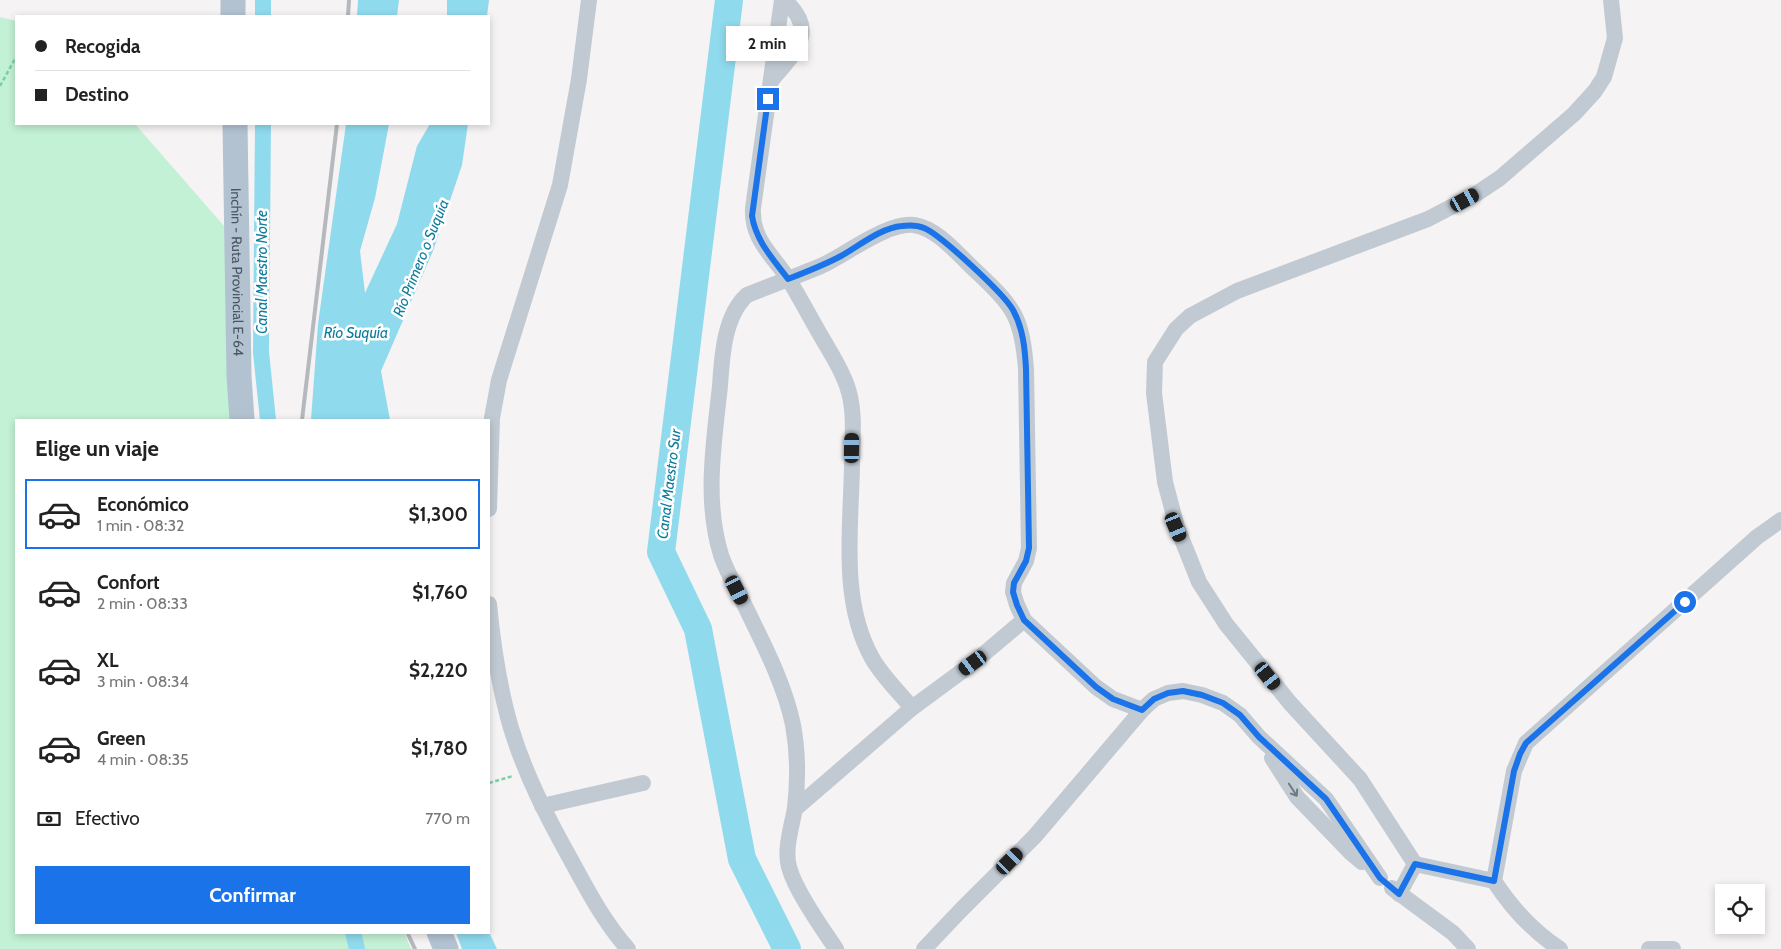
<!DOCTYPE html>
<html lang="es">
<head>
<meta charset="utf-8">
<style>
	body { margin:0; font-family:Cabin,sans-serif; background:#f2f2f2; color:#222; height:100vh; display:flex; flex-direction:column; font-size:19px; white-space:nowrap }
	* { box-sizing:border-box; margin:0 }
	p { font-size:16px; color:#767676 }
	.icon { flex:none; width:28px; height:28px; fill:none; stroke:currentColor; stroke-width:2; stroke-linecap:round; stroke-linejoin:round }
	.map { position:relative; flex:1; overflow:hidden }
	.details { position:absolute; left:15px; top:419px; width:475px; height:515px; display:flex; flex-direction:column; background:#fff; border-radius:0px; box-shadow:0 2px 8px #0003 }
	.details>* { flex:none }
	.hud { position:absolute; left:15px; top:15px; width:475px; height:110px; border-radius:0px; box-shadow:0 2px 8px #0003; display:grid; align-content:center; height:110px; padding:0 20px; background:#fff }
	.buttons { position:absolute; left:1715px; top:884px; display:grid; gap:10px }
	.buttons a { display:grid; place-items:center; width:50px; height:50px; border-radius:0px; background:#fff; box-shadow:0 2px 8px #0003; font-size:25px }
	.end { position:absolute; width:22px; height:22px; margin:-11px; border:6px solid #1a73e8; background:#fff; box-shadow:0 0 0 2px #fff }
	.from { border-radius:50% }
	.bubble { position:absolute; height:35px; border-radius:0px; background:#fff; box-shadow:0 2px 8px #0003; font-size:16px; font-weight:800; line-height:35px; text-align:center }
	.car { position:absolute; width:15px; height:30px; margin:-15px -8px; border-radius:6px; box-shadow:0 0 4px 1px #0007; background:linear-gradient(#222 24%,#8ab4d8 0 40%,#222 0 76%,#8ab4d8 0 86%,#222 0) }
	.hud b { display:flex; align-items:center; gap:18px; height:48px; font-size:19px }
	.hud b+b { border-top:1px solid #e0e0e0 }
	.hud i { width:12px; height:12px; background:#222 }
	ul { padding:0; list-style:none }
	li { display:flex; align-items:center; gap:15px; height:70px; margin:0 10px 8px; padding:0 10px; border:2px solid transparent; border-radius:0px }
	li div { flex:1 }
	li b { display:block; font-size:19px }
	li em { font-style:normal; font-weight:800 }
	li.current { border-color:#1a73e8 }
	li>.icon { width:45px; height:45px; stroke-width:1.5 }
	h2 { padding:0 20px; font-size:22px; line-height:60px }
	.pay { display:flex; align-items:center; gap:12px; height:55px; padding:0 20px; font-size:19px }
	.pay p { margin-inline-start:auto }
	.button { display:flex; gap:10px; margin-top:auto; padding:10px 20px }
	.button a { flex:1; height:58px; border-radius:0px; background:#1a73e8; color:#fff; font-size:20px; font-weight:800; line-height:58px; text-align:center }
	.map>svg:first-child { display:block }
</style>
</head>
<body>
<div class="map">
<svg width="1781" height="949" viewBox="0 0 1781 949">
	<rect width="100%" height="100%" fill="#f5f3f3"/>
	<path fill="#c3f1d5" d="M0 17 16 21V124H135L238 242 232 420H16V932H404L411 949H0Z"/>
	<g fill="#90daee">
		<path d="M358 0H399L397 16H357Z"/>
		<path d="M447 0H489L487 16H447Z"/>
		<path d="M346 124H389L375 198 360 251 365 293 397 224 417 146 430 124H468L462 165 433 251 381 371 390 420H311L318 324Z"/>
		<path d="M489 932 497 949H462L456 933Z"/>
	</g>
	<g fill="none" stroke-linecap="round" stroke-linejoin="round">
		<g stroke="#90daee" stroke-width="16">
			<path d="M263 16V0"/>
			<path d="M263 124 261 352 268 420"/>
			<path d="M353 932 357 949"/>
		</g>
		<path stroke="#90daee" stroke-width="28" d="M729 0 661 552 698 629 742 859 787 949"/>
		<g stroke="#7ad0a6" stroke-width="2.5" stroke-dasharray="4 2.5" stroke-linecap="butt">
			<path d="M0 86 16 57"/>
			<path d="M489 783 513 776"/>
		</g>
		<g stroke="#c1cad2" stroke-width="16">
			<path d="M782 0 753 208C751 240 773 255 789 280 800 298 810 317 821 336 830 352 841 368 847 386 856 411 852 439 852 465 851 528 840 601 872 658 882 676 899 692 912 708"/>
			<path d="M771 81C794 53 820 31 784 0"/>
			<path d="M489 509 492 418 499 380 560 185 579 79 589 0"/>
			<path d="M489 604C493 646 499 687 511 728 525 774 547 817 571 860 588 891 604 922 628 949"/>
			<path d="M1272 758 1297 797 1350 852 1362 862"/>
			<path d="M542 806 643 783"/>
			<path d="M795 809 912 708 973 663 1024 620"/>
			<path d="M1415 864 1494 881"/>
			<path d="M1392 888 1453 933 1468 949"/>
			<path d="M1399 894 1415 864 1360 779 1290 703 1226 624 1199 582 1177 527 1165 482 1154 393 1155 362 1176 329 1190 316 1237 291 1428 219 1476 194 1500 178 1574 114 1595 91 1604 77 1615 38 1611 0"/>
			<path d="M836 949C822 928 795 890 789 867 784 849 792 826 795 808 798 781 798 752 793 725 785 685 763 643 745 606 737 589 727 573 721 555 704 500 714 442 720 386 722 356 724 316 747 295 772 285 797 276 821 266 847 254 887 222 914 225 939 229 959 256 977 272 1014 307 1022 317 1026 369L1029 548 1026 561 1014 583 1013 592 1017 605 1024 620 1096 687 1113 699 1142 710"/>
			<path d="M924 949 960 911 1035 836 1142 710 1154 699 1168 693 1183 691 1202 695 1223 703 1240 715 1259 737 1326 799 1380 878"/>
			<path d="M1560 949C1534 932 1511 907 1494 881L1514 771 1526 743 1757 537 1781 520"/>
			<path d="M1649 949H1673"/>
		</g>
		<g stroke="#b3c2d1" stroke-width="25">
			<path d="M233 0V16"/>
			<path id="s1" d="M235 124 239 376 242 420"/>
			<path d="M439 932 446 949"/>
		</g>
		<g stroke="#b5b8bd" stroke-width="4">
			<path d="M348 16 349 0"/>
			<path d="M302 420 337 124"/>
			<path d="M407 932 415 949"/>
		</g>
	</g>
	<defs><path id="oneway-shaft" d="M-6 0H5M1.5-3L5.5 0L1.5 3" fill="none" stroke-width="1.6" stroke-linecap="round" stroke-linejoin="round" transform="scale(1.25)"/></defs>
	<use stroke="#6e7983" href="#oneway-shaft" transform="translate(1293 790) rotate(57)"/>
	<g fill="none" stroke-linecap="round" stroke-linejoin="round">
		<path stroke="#1a73e8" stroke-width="6" d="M768 99 752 216C756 241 773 259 788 279 806 272 824 265 841 256 859 246 880 228 902 226 909 225 917 225 924 228 941 235 1004 294 1013 310 1023 328 1025 349 1026 369L1029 548 1026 561 1014 583 1013 592 1017 605 1024 620 1096 687 1113 699 1142 710 1154 699 1168 693 1183 691 1202 695 1223 703 1240 715 1259 737 1326 799 1380 878 1399 894 1415 864 1494 881 1514 771 1520 754 1526 743 1685 602"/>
	</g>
	<g text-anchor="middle" stroke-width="5" stroke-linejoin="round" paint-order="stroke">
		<g font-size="14" fill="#4a5661" stroke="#fff">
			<text dy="5" stroke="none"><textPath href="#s1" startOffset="148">Inchín - Ruta Provincial E-64</textPath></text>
		</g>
		<g font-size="15" font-style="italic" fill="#0c7c9b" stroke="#fff">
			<text transform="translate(421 258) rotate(-68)" y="5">Río Primero o Suquía</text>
			<text transform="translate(262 272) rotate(-90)" y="5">Canal Maestro Norte</text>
			<text x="356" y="338">Río Suquía</text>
			<text transform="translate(669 484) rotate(-83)" y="5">Canal Maestro Sur</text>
		</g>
	</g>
</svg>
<div class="buttons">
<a><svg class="icon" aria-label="locate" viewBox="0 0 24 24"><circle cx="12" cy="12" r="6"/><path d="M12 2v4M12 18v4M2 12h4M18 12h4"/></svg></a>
</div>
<i class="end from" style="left:1685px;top:602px"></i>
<i class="end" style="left:768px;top:99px"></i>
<div class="bubble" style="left:726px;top:26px;width:82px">2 min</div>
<i class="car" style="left:1465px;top:200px;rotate:61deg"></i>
<i class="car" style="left:852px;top:448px;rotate:1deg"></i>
<i class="car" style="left:1176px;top:527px;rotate:157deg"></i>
<i class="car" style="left:737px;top:590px;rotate:153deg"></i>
<i class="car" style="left:973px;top:663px;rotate:234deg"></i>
<i class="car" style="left:1268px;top:676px;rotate:141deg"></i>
<i class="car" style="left:1010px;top:861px;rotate:45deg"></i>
<div class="hud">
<b><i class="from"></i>Recogida</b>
<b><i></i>Destino</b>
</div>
<section class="details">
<h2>Elige un viaje</h2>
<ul>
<li class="current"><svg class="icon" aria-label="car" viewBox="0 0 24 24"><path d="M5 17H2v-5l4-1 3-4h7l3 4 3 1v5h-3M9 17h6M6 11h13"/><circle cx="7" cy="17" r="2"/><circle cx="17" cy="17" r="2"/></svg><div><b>Económico</b><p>1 min · 08:32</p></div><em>$1,300</em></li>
<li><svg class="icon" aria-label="car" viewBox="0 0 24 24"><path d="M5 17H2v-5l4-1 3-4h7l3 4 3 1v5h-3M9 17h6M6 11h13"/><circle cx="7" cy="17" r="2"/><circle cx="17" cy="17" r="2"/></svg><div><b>Confort</b><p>2 min · 08:33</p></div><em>$1,760</em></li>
<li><svg class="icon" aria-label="car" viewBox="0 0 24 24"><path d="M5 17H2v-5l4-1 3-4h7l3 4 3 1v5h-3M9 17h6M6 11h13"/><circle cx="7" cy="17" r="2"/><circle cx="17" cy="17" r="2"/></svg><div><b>XL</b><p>3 min · 08:34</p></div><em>$2,220</em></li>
<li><svg class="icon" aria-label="car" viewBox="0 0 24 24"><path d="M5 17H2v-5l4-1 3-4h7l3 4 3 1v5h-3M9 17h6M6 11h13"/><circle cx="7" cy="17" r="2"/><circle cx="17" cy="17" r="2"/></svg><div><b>Green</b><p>4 min · 08:35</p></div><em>$1,780</em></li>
</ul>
<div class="pay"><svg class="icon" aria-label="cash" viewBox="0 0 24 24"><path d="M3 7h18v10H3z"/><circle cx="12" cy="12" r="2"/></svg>Efectivo<p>770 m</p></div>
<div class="button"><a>Confirmar</a></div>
</section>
</div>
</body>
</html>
